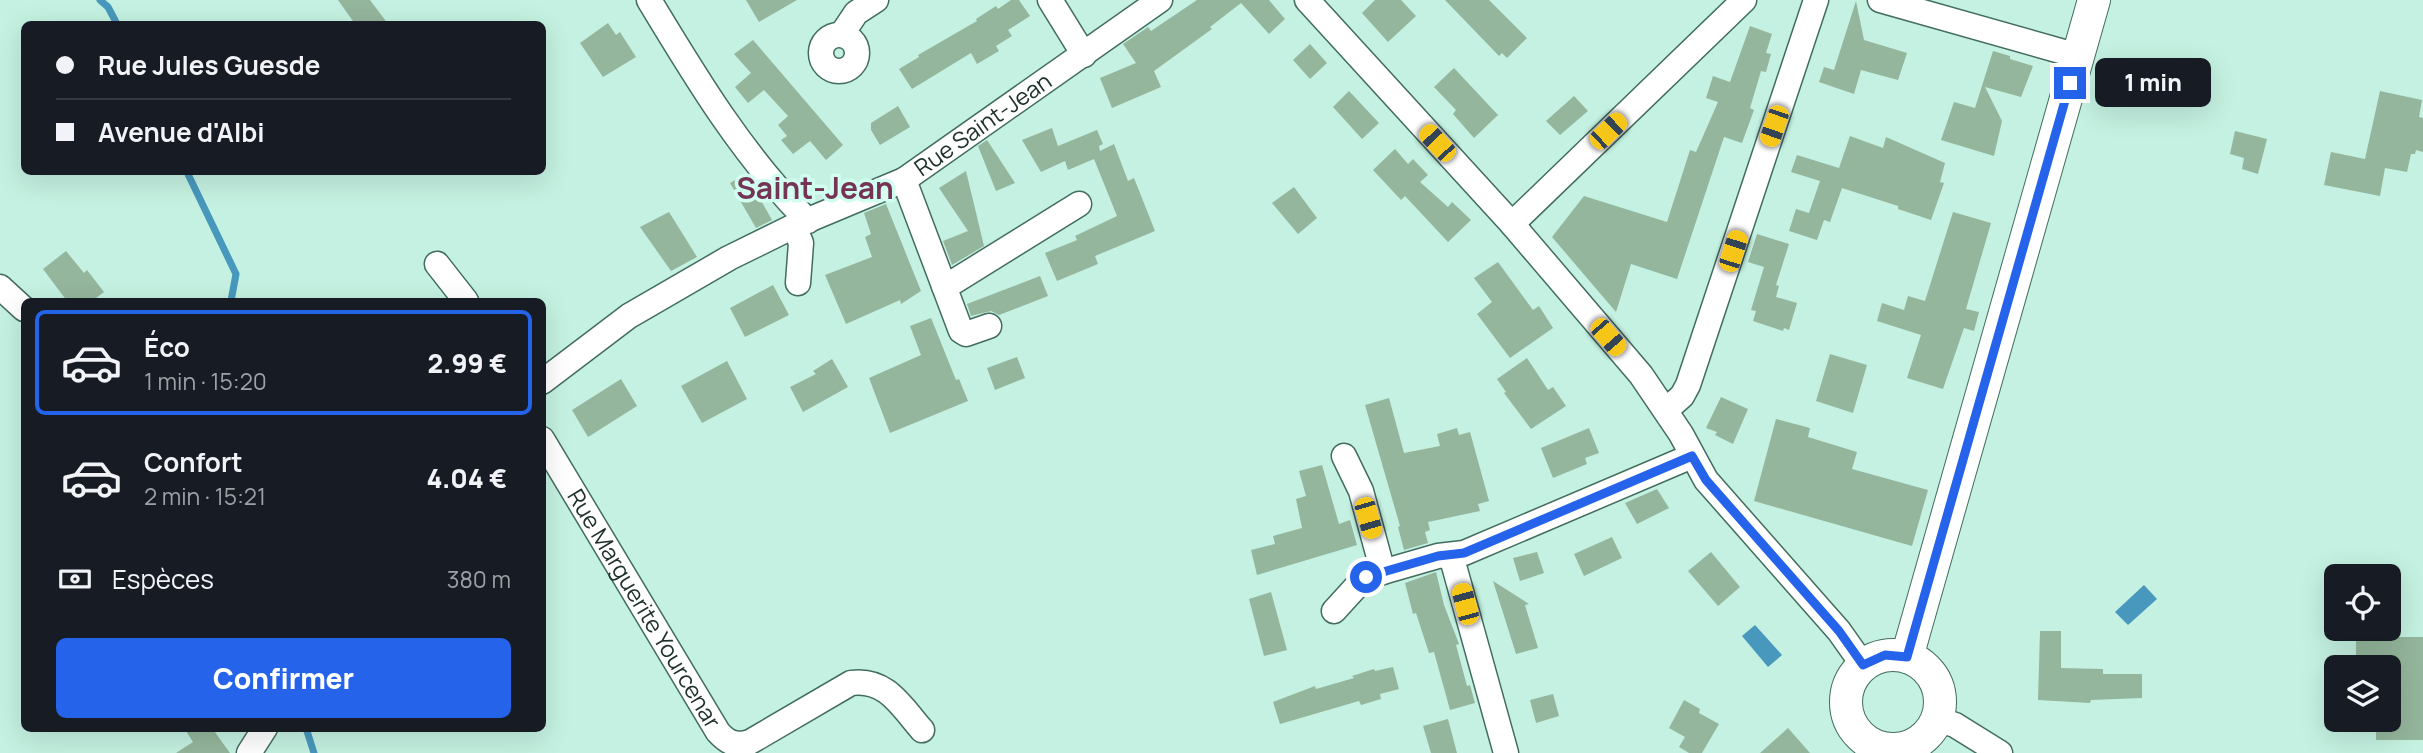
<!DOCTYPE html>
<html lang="fr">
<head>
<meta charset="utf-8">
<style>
	body { margin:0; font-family:Manrope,sans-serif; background:#242831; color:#f1f3f6; height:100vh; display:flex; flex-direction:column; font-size:26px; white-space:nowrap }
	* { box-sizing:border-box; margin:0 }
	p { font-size:23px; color:#9ea1a6 }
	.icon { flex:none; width:38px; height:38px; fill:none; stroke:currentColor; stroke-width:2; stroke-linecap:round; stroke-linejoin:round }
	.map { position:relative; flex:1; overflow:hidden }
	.details { position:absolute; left:21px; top:298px; width:525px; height:434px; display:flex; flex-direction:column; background:#171b24; border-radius:10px; box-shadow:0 7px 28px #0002 }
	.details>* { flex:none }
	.banner { position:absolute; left:21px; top:21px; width:525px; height:154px; border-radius:10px; box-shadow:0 7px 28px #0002; display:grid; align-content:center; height:154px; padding:0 35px; background:#171b24 }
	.fabs { position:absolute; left:2324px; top:564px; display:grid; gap:14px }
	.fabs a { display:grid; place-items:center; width:77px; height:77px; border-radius:10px; background:#171b24; box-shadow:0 7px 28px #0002; font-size:35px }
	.end { position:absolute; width:32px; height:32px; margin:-16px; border:9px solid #2563eb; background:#fff; box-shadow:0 0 0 4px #fff }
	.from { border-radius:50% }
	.bubble { position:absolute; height:49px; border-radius:10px; background:#171b24; box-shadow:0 7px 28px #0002; font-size:23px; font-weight:800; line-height:49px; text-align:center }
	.car { position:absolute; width:21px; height:42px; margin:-21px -10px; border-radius:9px; box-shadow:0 0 5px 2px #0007; background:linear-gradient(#f5c518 24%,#345 0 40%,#f5c518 0 76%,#345 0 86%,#f5c518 0) }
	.banner b { display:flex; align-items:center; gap:24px; height:66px; font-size:26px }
	.banner b+b { border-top:2px solid #363941 }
	.banner i { width:18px; height:18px; background:#f1f3f6 }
	ul { padding:12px 0 0; list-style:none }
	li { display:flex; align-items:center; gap:21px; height:105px; margin:0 14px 10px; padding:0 21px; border:4px solid transparent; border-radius:10px }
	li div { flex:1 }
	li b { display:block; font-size:26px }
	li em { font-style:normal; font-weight:800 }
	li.active { border-color:#2563eb }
	li>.icon { width:63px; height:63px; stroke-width:1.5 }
	.pay { display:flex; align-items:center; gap:18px; height:77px; padding:0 35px; font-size:26px }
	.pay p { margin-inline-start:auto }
	.button { display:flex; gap:14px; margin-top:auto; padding:14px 35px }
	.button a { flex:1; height:80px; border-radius:10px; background:#2563eb; color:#fff; font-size:28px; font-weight:800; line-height:80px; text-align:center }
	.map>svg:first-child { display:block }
</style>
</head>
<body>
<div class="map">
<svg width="2423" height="753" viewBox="0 0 2423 753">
	<rect width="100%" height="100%" fill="#c4f1e1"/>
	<g fill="#4897bc">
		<path d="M2144 585 2157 599 2128 625 2115 612Z"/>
		<path d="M1755 625 1782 655 1768 667 1742 636Z"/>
	</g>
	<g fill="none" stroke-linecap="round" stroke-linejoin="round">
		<g stroke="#4897bc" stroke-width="7">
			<path d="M100 0 108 7 117 24"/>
			<path d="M187 172 236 274 231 301"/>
			<path d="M306 728 314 753"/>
		</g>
	</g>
	<g fill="#94b69c">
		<path d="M338 0H370L388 24H355Z"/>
		<path d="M746 0H797L759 22Z"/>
		<path d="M1011 0H1019L1030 16 1008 30 1012 36 996 46 999 51 977 64 971 53 912 89 899 69 919 57 918 55 977 21 976 19 996 6 998 9Z"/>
		<path d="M1197 0H1269L1285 19 1269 34 1241 3 1210 27 1212 29 1154 71 1161 87 1112 108 1100 78 1136 63 1123 44 1148 27 1151 31Z"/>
		<path d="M1375 0H1401L1416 16 1388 42 1362 13Z"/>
		<path d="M1445 0H1489L1527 38 1507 58 1502 53 1499 56Z"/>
		<path d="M1856 1 1864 40 1907 53 1898 80 1861 70 1854 94 1819 82 1824 67 1834 70Z"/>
		<path d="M608 23 616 35 620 32 636 57 603 77 580 43Z"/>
		<path d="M1750 26 1772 34 1766 53 1771 54 1766 72 1761 71 1750 108 1754 110 1742 143 1724 137 1677 279 1631 264 1616 312 1552 237 1584 196 1667 222 1690 150 1696 152 1718 102 1706 98 1713 76 1730 82Z"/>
		<path d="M753 40 843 145 826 160 810 141 793 154 781 140 787 136 778 125 788 116 764 90 748 103 735 87 751 73 734 54Z"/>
		<path d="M1310 44 1327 63 1310 79 1293 60Z"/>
		<path d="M1993 51 2010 56V59L2033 66 2021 97 1985 87 2002 121 1994 156 1941 140 1954 102 1975 108Z"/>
		<path d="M1454 68 1498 115 1474 138 1453 114 1456 110 1434 87Z"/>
		<path d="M1349 91 1379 123 1362 139 1333 107Z"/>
		<path d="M2380 91 2422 100 2419 117 2423 118V152L2416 150 2415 154H2411L2407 172 2385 168 2380 196 2324 185 2331 152 2365 159Z"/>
		<path d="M1574 96 1588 111 1560 135 1546 121Z"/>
		<path d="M898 106 910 127 880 145 871 130V123Z"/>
		<path d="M1052 128 1058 146 1097 130 1103 144 1099 146 1100 151 1114 144 1128 181 1134 178 1155 231 1095 256 1098 264 1057 281 1045 253 1077 240 1075 236 1117 216 1094 159 1068 170 1065 161 1041 172 1022 140Z"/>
		<path d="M2235 131 2267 139 2258 174 2242 169 2244 158 2230 154Z"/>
		<path d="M1850 136 1883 148 1886 137 1945 163 1940 182 1944 183 1931 220 1898 209V206L1842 188 1830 222 1824 220 1817 240 1789 231 1796 209 1809 213 1820 181 1791 172 1797 155 1839 168Z"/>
		<path d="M987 140 1015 183 996 191 978 146Z"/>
		<path d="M1395 149 1408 164 1413 159 1428 175 1420 182 1448 207 1452 202 1471 220 1448 242 1405 196 1401 200 1373 170Z"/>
		<path d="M966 171 984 246 952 265 943 241 968 231 939 188Z"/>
		<path d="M746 174 772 220 756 228 730 183Z"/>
		<path d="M1294 187 1317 218 1298 234 1272 203Z"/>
		<path d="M886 204 921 291 901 304 900 300 846 324 825 275 872 257 865 237 871 234 864 213Z"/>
		<path d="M669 212 697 257 671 271 640 227Z"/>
		<path d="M1953 212 1991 223 1966 309 1979 312 1974 331 1964 328 1943 389 1907 378 1921 335 1877 321 1882 303 1904 310 1908 296 1925 301Z"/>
		<path d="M1757 234 1789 244 1776 285 1779 286 1776 297 1797 303 1789 330 1784 328 1783 331 1753 321 1756 311 1751 310 1764 267 1748 262Z"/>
		<path d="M66 251 84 273 87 270 104 292 92 301H67L43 269Z"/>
		<path d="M1498 262 1533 310 1539 306 1553 328 1510 358 1477 314 1492 302 1474 278Z"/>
		<path d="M1040 276 1048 296 999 315 991 311 971 316 967 304Z"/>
		<path d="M773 285 789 315 745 337 730 308Z"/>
		<path d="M931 318 956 380 959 379 968 401 890 433 869 378 921 355 910 326Z"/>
		<path d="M1830 354 1867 365 1853 413 1816 401Z"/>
		<path d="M1017 357 1025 378 995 390 987 368Z"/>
		<path d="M1527 358 1548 390 1553 387 1566 406 1531 429 1504 393 1506 392 1497 379Z"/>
		<path d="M832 359 848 387 803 412 790 387 816 374 813 371Z"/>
		<path d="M727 361 747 399 702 423 681 386Z"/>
		<path d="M621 379 637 406 588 437 572 410Z"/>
		<path d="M1721 397 1748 409 1733 444 1715 435 1717 432 1706 428Z"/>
		<path d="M1389 398 1404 453 1440 446 1437 434 1457 428 1459 435 1470 432 1489 501 1478 504 1480 511 1428 522 1430 530 1425 532 1428 543 1404 550 1398 527 1400 526 1365 405Z"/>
		<path d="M1776 419 1810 428 1808 437 1857 452 1852 469 1928 490 1912 546 1754 501Z"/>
		<path d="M1589 428 1599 453 1585 458 1587 464 1553 478 1541 448Z"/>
		<path d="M1322 465 1339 524 1350 520 1357 545 1257 575 1251 550 1275 544 1273 536 1302 528 1296 499 1306 496 1299 471Z"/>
		<path d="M1657 489 1669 508 1637 524 1625 503Z"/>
		<path d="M1612 537 1622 558 1584 576 1574 554Z"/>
		<path d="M1537 552 1544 573 1520 581 1513 558Z"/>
		<path d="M1711 552 1740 587 1718 606 1688 571Z"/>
		<path d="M1436 572 1444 605 1459 644 1456 645 1467 686 1470 685 1475 703 1450 710 1434 652 1429 653 1416 613 1413 614 1405 583Z"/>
		<path d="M1493 581 1529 604 1525 605 1538 648 1516 654Z"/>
		<path d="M1271 592 1287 650 1264 656 1249 599Z"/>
		<path d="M2356 628H2393V637H2423V740H2376V719H2389V667H2356Z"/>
		<path d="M2040 631H2061V668L2103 669V674H2142V698L2091 700 2090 703 2038 700Z"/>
		<path d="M1393 667 1399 689 1380 694 1381 699 1361 705 1359 701 1280 724 1273 702 1315 686 1316 689 1354 678 1352 676 1374 669 1375 671Z"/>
		<path d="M1553 694 1559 716 1536 723 1530 700Z"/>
		<path d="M1684 700 1700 709 1699 713 1719 724 1702 753H1689L1679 747 1685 737 1669 728Z"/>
		<path d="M1448 719 1457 753H1431L1423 726Z"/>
		<path d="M184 728H212L230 753H176L193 742Z"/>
		<path d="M1788 728 1810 753H1760Z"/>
	</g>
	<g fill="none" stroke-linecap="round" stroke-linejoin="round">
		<defs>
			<g id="minor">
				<path d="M649 0C696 78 743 156 808 221"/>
				<path d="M1050 0 1084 55"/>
				<path d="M1307 0 1512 224 1641 375 1681 434 1706 480 1839 631 1863 665"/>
				<path d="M1880 0 2078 56"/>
				<path d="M842 34 856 13 876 0"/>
				<circle cx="839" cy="53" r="18"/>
				<path d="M904 180 961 331 966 334 989 326"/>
				<path d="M1512 224 1744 0"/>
				<path d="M794 226 801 243 798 283"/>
				<path d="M437 264 466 301"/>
				<path d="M944 286 955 281 1079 204"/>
				<path d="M0 287 24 309"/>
				<path id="s1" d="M542 382 629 316 729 258 794 226 904 180 1160 0"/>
				<path d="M1666 410 1682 396 1688 385 1816 0"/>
				<path id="s2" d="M542 439 718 732C728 743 735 746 750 742L851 683C886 678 901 706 922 730"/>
				<path d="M1344 456 1361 491 1383 572"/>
				<path d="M1451 555 1506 753"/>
				<path d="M1334 611 1365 577 1438 556 1464 553 1692 456"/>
				<path d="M1937 719 1955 725 2000 753"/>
				<path d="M249 753 265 728"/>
			</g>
			<g id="major">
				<circle cx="1893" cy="702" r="47"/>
				<path d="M1907 657 2094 0"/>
			</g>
		</defs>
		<use href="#minor" stroke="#426c5f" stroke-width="27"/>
		<use href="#major" stroke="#426c5f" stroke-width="34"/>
		<use href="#minor" stroke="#fff" stroke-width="24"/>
		<use href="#major" stroke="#fff" stroke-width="32"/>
	</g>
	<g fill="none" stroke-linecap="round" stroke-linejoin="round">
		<path stroke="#2563eb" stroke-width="9" d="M1366 577 1438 556 1464 553 1692 456 1706 480 1839 631 1863 665 1885 655 1907 657 2070 83"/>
	</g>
	<g text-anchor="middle" stroke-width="7" stroke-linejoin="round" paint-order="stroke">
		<g font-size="23" fill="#20322c" stroke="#d1ffef">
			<text dy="8" stroke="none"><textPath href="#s1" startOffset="513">Rue Saint-Jean</textPath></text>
			<text dy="8" stroke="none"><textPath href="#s2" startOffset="198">Rue Marguerite Yourcenar</textPath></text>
		</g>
		<g font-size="30" font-weight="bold" fill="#753454" stroke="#d1ffef">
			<text x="815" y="199">Saint-Jean</text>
		</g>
	</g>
</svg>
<div class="fabs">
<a><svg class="icon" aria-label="locate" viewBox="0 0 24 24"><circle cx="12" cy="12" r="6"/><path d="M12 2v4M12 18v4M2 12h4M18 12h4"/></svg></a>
<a><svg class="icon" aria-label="layers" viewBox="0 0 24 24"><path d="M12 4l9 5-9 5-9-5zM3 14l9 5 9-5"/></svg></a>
</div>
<i class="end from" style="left:1366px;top:577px"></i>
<i class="end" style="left:2070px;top:83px"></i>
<div class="bubble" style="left:2095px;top:58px;width:116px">1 min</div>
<i class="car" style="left:1774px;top:126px;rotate:199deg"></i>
<i class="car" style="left:1608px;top:131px;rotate:46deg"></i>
<i class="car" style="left:1437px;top:143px;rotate:317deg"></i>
<i class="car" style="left:1733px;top:251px;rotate:18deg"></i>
<i class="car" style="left:1608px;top:337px;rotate:139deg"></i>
<i class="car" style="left:1368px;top:518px;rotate:164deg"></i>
<i class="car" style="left:1465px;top:604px;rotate:345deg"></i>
<div class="banner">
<b><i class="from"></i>Rue Jules Guesde</b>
<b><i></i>Avenue d'Albi</b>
</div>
<section class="details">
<ul>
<li class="active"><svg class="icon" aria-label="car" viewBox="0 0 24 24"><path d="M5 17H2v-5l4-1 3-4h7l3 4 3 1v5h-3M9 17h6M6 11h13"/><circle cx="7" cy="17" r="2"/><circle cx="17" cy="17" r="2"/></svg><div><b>Éco</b><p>1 min · 15:20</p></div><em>2.99 €</em></li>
<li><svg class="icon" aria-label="car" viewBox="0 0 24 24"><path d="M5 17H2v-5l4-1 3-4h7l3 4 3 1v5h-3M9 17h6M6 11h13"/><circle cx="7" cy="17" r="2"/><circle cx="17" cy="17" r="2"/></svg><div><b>Confort</b><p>2 min · 15:21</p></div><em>4.04 €</em></li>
</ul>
<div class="pay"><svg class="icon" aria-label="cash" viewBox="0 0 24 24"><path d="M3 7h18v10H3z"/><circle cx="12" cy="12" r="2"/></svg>Espèces<p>380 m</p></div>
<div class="button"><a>Confirmer</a></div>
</section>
</div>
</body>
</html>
